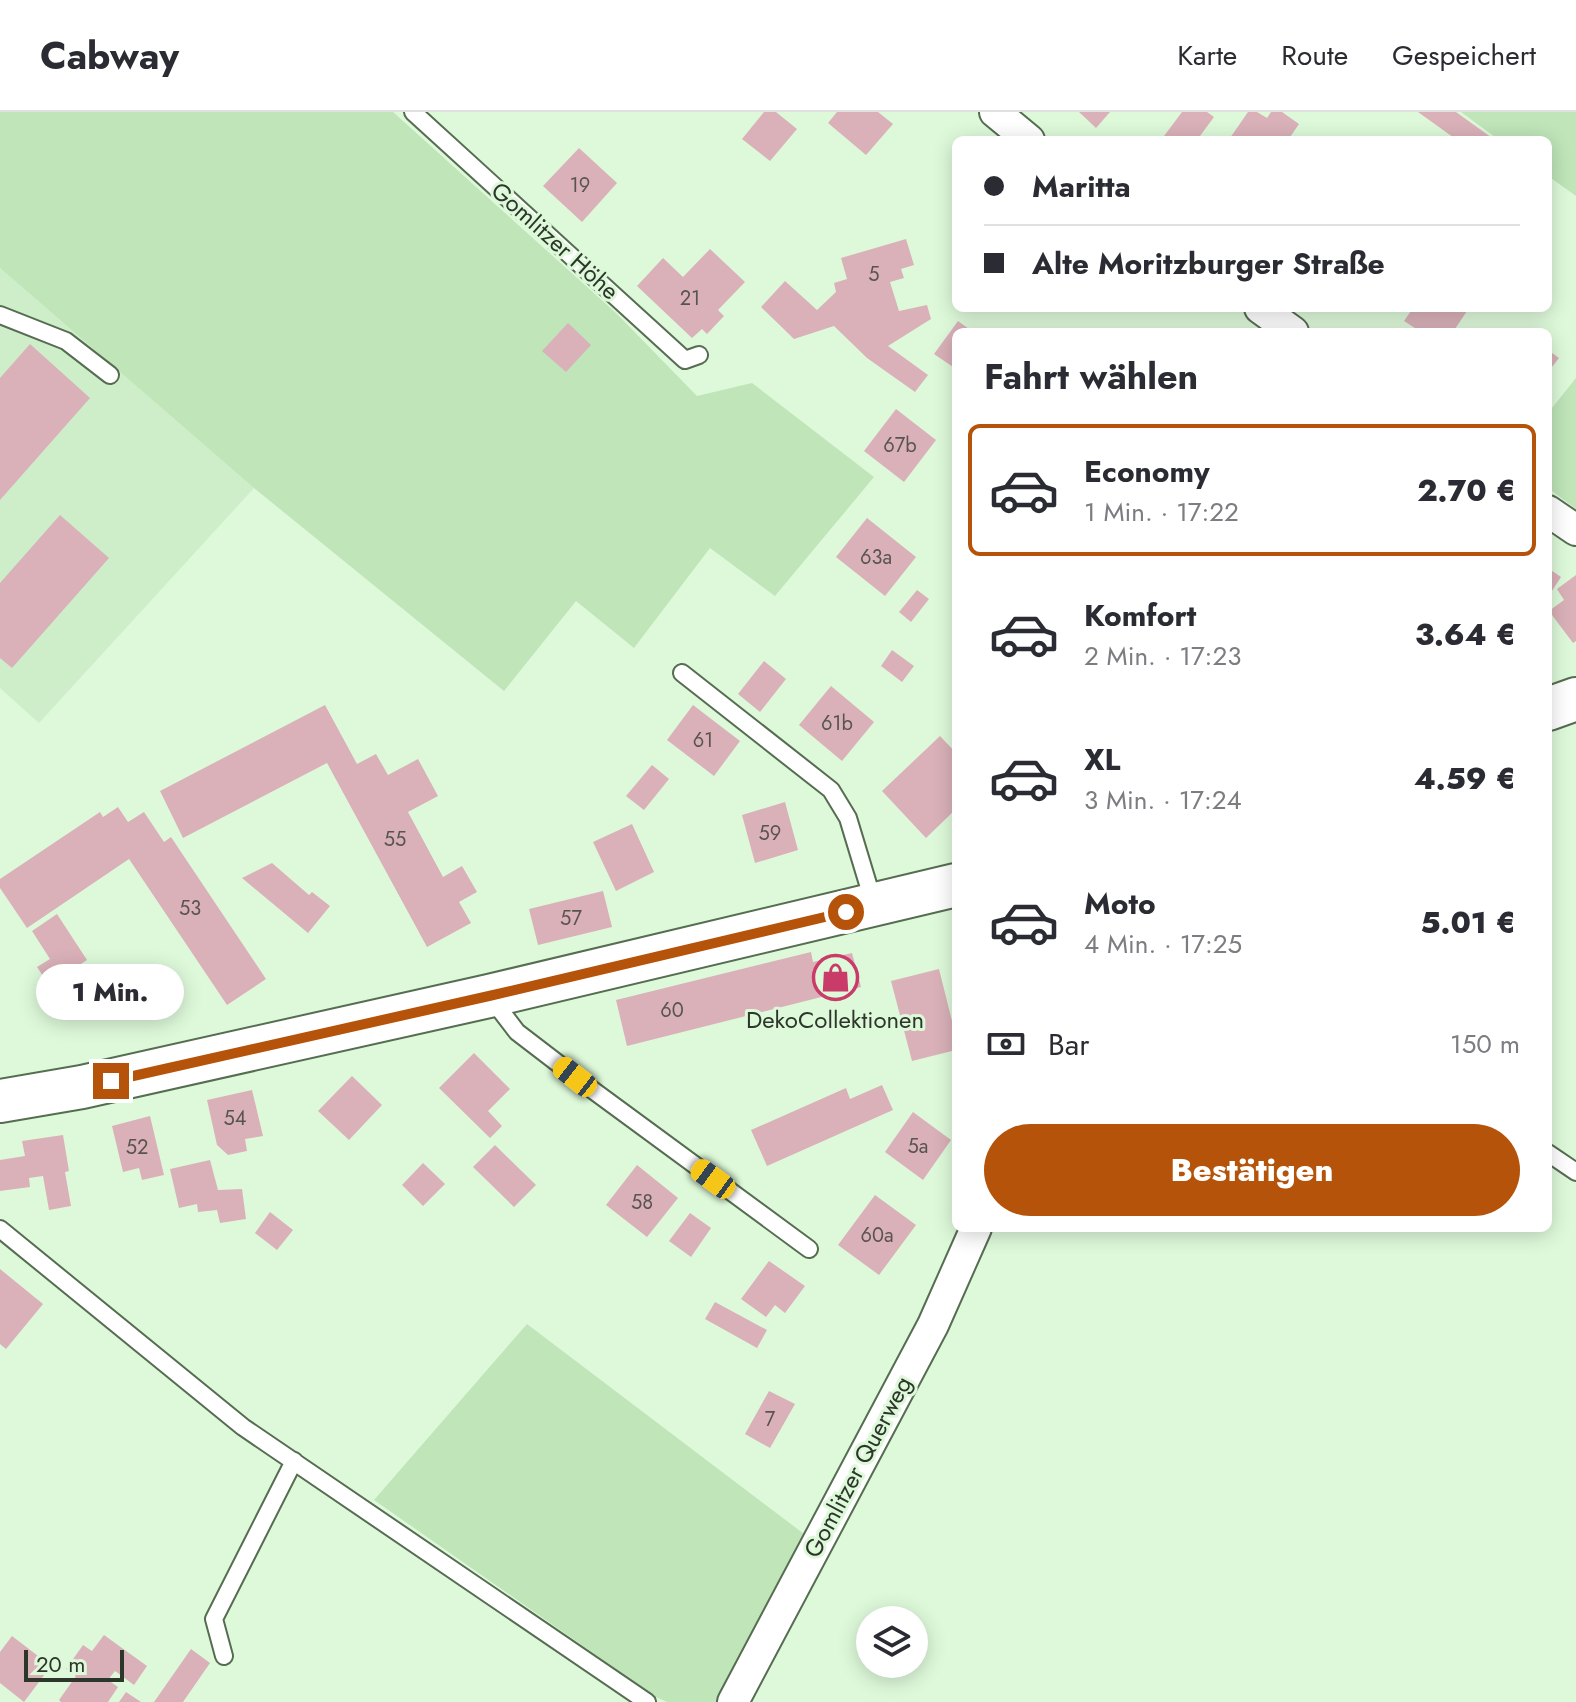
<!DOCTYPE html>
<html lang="de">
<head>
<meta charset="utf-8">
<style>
	body { margin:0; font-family:Jost,sans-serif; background:#f7f7f7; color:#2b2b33; height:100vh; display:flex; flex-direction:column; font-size:30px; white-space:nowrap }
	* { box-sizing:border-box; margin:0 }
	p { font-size:26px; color:#7c7c81 }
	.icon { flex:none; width:44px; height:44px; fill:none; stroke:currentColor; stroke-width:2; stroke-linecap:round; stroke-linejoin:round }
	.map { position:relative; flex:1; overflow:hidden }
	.drawer { position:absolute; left:952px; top:216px; width:600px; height:904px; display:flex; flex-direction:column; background:#fff; border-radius:12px; box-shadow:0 4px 20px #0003 }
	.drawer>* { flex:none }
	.guide { position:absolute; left:952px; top:24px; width:600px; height:176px; border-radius:12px; box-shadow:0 4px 20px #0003; display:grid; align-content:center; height:176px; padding:0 32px; background:#fff }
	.fabs { position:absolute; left:856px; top:1494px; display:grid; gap:16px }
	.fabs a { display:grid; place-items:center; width:72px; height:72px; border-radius:50%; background:#fff; box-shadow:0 4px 20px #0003; font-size:40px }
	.scale { position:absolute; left:24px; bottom:20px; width:100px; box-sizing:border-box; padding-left:8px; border:4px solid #2c362a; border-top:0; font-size:22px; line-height:28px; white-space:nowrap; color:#2c362a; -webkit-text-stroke:6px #def9da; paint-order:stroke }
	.end { position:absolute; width:36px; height:36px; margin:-18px; border:10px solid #b45309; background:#fff; box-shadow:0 0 0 4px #fff }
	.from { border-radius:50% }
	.bubble { position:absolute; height:56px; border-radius:28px; background:#fff; box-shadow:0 4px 20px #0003; font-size:26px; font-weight:800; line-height:56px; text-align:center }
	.car { position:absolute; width:24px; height:48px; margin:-24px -12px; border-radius:10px; box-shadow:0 0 6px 2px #0007; background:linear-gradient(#f5c518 24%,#345 0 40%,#f5c518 0 76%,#345 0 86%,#f5c518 0) }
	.guide b { display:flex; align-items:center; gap:28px; height:76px; font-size:30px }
	.guide b+b { border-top:2px solid #e1e1e2 }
	.guide i { width:20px; height:20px; background:#2b2b33 }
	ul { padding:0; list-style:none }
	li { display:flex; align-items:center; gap:24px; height:132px; margin:0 16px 12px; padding:0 16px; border:4px solid transparent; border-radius:12px }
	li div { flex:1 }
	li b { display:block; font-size:30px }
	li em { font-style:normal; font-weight:800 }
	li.current { border-color:#b45309 }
	li>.icon { width:72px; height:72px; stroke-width:1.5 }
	h2 { padding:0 32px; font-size:36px; line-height:96px }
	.pay { display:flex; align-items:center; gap:20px; height:88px; padding:0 32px; font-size:30px }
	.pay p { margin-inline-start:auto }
	.cta { display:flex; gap:16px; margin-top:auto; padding:16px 32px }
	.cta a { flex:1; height:92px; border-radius:48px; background:#b45309; color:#fff; font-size:32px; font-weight:800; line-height:92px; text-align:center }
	header { display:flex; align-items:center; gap:48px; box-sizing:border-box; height:112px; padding:0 40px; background:#fff; border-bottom:2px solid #e1e1e2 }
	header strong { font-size:38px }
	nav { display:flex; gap:44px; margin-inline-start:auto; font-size:28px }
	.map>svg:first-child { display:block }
</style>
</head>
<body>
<header>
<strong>Cabway</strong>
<nav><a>Karte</a><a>Route</a><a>Gespeichert</a></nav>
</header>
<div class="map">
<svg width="1576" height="1590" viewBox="0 0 1576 1590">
	<rect width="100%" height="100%" fill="#def9da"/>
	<path fill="#ceeec9" d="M0 156 254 376 39 611 0 576Z"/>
	<g fill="#bfe5b9">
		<path d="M0 0H393L616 201 697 284 752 271 874 365 775 484 710 436 634 536 576 489 504 579 254 376 0 156Z"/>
		<path d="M1461 0H1576V84L1548 64V28H1499Z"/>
		<path d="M1576 266V397L1548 376V301Z"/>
		<path d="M527 1212 808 1425 726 1590H667L656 1585 374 1388Z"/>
	</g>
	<g fill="#dab1b9">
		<path d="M764 0H776L797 17 770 49 742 27Z"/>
		<path d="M837 0H878L893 12 866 43 828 11Z"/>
		<path d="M1079 0H1110L1096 16Z"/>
		<path d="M1182 0H1207L1214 5 1197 28H1161Z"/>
		<path d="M1248 0H1257L1267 6 1271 0H1282L1299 12 1288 28H1258L1253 24 1251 28H1232L1230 26Z"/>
		<path d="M1418 0H1456L1495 28H1457Z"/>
		<path d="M579 36 617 71 582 110 543 74Z"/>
		<path d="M906 127 914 153 901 157 904 166 890 170 894 183 899 199 927 193 931 207 888 234 928 263 915 280 867 246 834 214 794 227 761 195 785 169 817 198 836 180 834 171 847 167 841 146Z"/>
		<path d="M710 137 745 170 718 198 724 204 707 222 702 217 692 226 637 174 663 146 683 165Z"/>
		<path d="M1413 196H1469L1453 220H1421L1404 209Z"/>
		<path d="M958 209 973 220H956V257L934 242Z"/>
		<path d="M568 211 591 233 566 260 542 239Z"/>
		<path d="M30 232 90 286 0 388V266Z"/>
		<path d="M1548 238 1559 246 1548 260Z"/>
		<path d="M896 297 936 328 904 370 864 339Z"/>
		<path d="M60 403 109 446 12 556 0 546V471Z"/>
		<path d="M867 406 916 445 885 484 836 445Z"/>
		<path d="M1548 456 1561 465 1548 485Z"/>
		<path d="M1576 463V529L1573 531 1549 499 1564 488 1557 477Z"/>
		<path d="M917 478 929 487 911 510 899 500Z"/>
		<path d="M892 538 914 554 902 570 881 554Z"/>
		<path d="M764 549 786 567 760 600 738 582Z"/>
		<path d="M831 574 874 610 842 649 799 613Z"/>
		<path d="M325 593 357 652 376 642 388 663 418 647 438 684 408 700 443 765 462 754 477 780 459 790 471 811 427 835 327 651 183 726 160 679Z"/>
		<path d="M693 593 740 629 714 664 667 628Z"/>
		<path d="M940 624 956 641V697L926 726 882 679Z"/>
		<path d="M652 653 669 667 644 698 626 684Z"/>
		<path d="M785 690 798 738 755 751 742 703Z"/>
		<path d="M118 695 128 710 144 700 164 730 171 725 266 867 227 893 129 747 27 816 0 776V767L100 700 103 705Z"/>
		<path d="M632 712 654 760 616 779 593 730Z"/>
		<path d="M272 751 309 783 312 780 330 794 308 821 242 766Z"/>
		<path d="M603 779 612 815 538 833 529 797Z"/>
		<path d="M57 802 87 848 49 873 37 855 50 847 32 819Z"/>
		<path d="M811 840 813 850 852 841 861 875 627 934 616 888Z"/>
		<path d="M939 857 956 925V938L912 949 891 869Z"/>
		<path d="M135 864 146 881 120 899 108 882Z"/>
		<path d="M474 941 510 977 488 999 502 1014 490 1026 439 976Z"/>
		<path d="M352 964 382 993 349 1028 318 999Z"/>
		<path d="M882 973 893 998 767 1054 751 1018 846 976 850 987Z"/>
		<path d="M252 978 263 1024 245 1027 247 1039 228 1043 217 1033 207 988Z"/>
		<path d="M913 1000 951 1028 923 1068 885 1040Z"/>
		<path d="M150 1004 164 1063 142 1068 139 1056 123 1060 112 1014Z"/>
		<path d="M63 1023 69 1059 65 1060 71 1094 49 1098 43 1064 29 1066 30 1075 0 1079V1048L25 1044 22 1029Z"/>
		<path d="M495 1033 536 1073 514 1095 473 1055Z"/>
		<path d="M210 1048 218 1078 242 1077 246 1107 220 1111 217 1098 198 1100 197 1092 179 1096 170 1057Z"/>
		<path d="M423 1051 445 1072 423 1094 402 1073Z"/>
		<path d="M637 1053 678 1086 647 1125 606 1093Z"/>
		<path d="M875 1083 916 1113 879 1163 838 1133Z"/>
		<path d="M270 1100 293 1118 277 1138 255 1121Z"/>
		<path d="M690 1101 711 1116 691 1145 669 1129Z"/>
		<path d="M769 1149 805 1174 785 1201 775 1193 766 1205 741 1187Z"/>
		<path d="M0 1157 43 1192 6 1237 0 1232Z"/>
		<path d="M715 1190 767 1218 757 1236 705 1207Z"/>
		<path d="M769 1279 795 1292 770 1336 745 1322Z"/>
		<path d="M104 1523 147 1554 134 1573 115 1559 108 1568 118 1575 108 1590H61L59 1588 76 1564 66 1557 83 1533 92 1539Z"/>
		<path d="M12 1524 51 1554 24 1590 0 1571V1540Z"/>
		<path d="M191 1537 210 1551 183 1590H154Z"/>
		<path d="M126 1580 141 1590H119Z"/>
	</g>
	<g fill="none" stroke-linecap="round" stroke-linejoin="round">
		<defs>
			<g id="service">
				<path d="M413 0 685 248 699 243"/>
				<path d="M0 203 66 229 110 263"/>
				<path d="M682 561 831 678 848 706 874 792"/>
				<path d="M491 886 517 920 594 979 809 1137"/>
				<path d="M1548 1041 1576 1060"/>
				<path d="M0 1117 243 1315 647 1590"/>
				<path d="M224 1544 214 1507 294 1349"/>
			</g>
			<g id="minor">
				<path d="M995 0 1029 28"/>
				<path d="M1260 196 1293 220"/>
				<path d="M1548 399 1576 418"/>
				<path d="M733 1590 933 1213 976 1116"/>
			</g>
			<g id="secondary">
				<path d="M1548 597 1576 587"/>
				<path d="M0 989 82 975 489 884 956 773"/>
			</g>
		</defs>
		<use href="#service" stroke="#566d52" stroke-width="20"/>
		<use href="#minor" stroke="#566d52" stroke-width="34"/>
		<use href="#secondary" stroke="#566d52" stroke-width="46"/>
		<use href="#service" stroke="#fff" stroke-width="16"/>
		<use href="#minor" stroke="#fff" stroke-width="30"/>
		<use href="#secondary" stroke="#fff" stroke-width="42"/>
	</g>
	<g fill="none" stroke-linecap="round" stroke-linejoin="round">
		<path stroke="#b45309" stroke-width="10" d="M111 969 489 884 846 800"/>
	</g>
	<defs>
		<symbol id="shop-ring" viewBox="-11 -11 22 22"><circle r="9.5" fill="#def9da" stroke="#c93b69" stroke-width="1.5"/><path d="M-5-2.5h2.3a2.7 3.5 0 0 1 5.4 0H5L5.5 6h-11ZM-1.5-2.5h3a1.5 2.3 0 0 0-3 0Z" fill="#c93b69"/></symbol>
	</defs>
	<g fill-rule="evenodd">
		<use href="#shop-ring" x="810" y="840" width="51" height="51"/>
	</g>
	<g text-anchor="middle" stroke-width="6" stroke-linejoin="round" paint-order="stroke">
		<g font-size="20" fill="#58554e">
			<text x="580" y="80">19</text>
			<text x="874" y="169">5</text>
			<text x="690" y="193">21</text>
			<text x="900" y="340">67b</text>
			<text x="876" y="452">63a</text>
			<text x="837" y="618">61b</text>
			<text x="703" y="635">61</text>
			<text x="770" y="728">59</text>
			<text x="395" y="734">55</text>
			<text x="190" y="803">53</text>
			<text x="571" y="813">57</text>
			<text x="672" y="905">60</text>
			<text x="235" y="1013">54</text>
			<text x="918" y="1041">5a</text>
			<text x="137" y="1042">52</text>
			<text x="642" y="1097">58</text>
			<text x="877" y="1130">60a</text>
			<text x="770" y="1314">7</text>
		</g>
		<g font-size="24" fill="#2c362a" stroke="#def9da">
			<text transform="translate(555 129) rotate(42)" y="8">Gomlitzer Höhe</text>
			<text transform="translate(858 1355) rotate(-62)" y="8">Gomlitzer Querweg</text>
		</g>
		<g font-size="24" fill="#2c362a" stroke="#def9da">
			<text x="835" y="916">DekoCollektionen</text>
		</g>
	</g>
</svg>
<div class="fabs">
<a><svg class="icon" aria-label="layers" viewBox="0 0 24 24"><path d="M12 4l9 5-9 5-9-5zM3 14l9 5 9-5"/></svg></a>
</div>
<div class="scale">20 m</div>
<i class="end from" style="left:846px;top:800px"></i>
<i class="end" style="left:111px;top:969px"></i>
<div class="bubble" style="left:36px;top:852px;width:148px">1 Min.</div>
<i class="car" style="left:575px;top:965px;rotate:308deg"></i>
<i class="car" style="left:713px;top:1067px;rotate:306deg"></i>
<div class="guide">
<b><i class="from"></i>Maritta</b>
<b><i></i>Alte Moritzburger Straße</b>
</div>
<section class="drawer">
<h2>Fahrt wählen</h2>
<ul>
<li class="current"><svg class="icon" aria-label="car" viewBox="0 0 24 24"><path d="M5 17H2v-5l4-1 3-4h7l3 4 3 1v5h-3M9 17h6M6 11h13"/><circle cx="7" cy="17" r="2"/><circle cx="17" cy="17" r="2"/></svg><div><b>Economy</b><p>1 Min. · 17:22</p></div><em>2.70 €</em></li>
<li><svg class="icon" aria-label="car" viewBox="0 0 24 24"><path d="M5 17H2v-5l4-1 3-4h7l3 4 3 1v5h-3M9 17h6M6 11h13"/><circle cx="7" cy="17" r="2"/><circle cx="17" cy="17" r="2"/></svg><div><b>Komfort</b><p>2 Min. · 17:23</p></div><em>3.64 €</em></li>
<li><svg class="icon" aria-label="car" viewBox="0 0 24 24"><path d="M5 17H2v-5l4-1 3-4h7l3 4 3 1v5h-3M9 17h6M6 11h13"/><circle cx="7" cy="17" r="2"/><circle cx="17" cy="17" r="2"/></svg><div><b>XL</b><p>3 Min. · 17:24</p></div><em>4.59 €</em></li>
<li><svg class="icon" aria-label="car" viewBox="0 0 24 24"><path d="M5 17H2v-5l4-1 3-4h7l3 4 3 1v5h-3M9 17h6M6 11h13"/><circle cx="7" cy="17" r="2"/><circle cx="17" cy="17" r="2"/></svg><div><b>Moto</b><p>4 Min. · 17:25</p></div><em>5.01 €</em></li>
</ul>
<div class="pay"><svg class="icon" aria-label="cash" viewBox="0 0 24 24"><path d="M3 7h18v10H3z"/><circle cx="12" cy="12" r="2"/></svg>Bar<p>150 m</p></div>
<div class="cta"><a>Bestätigen</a></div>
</section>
</div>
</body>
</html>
